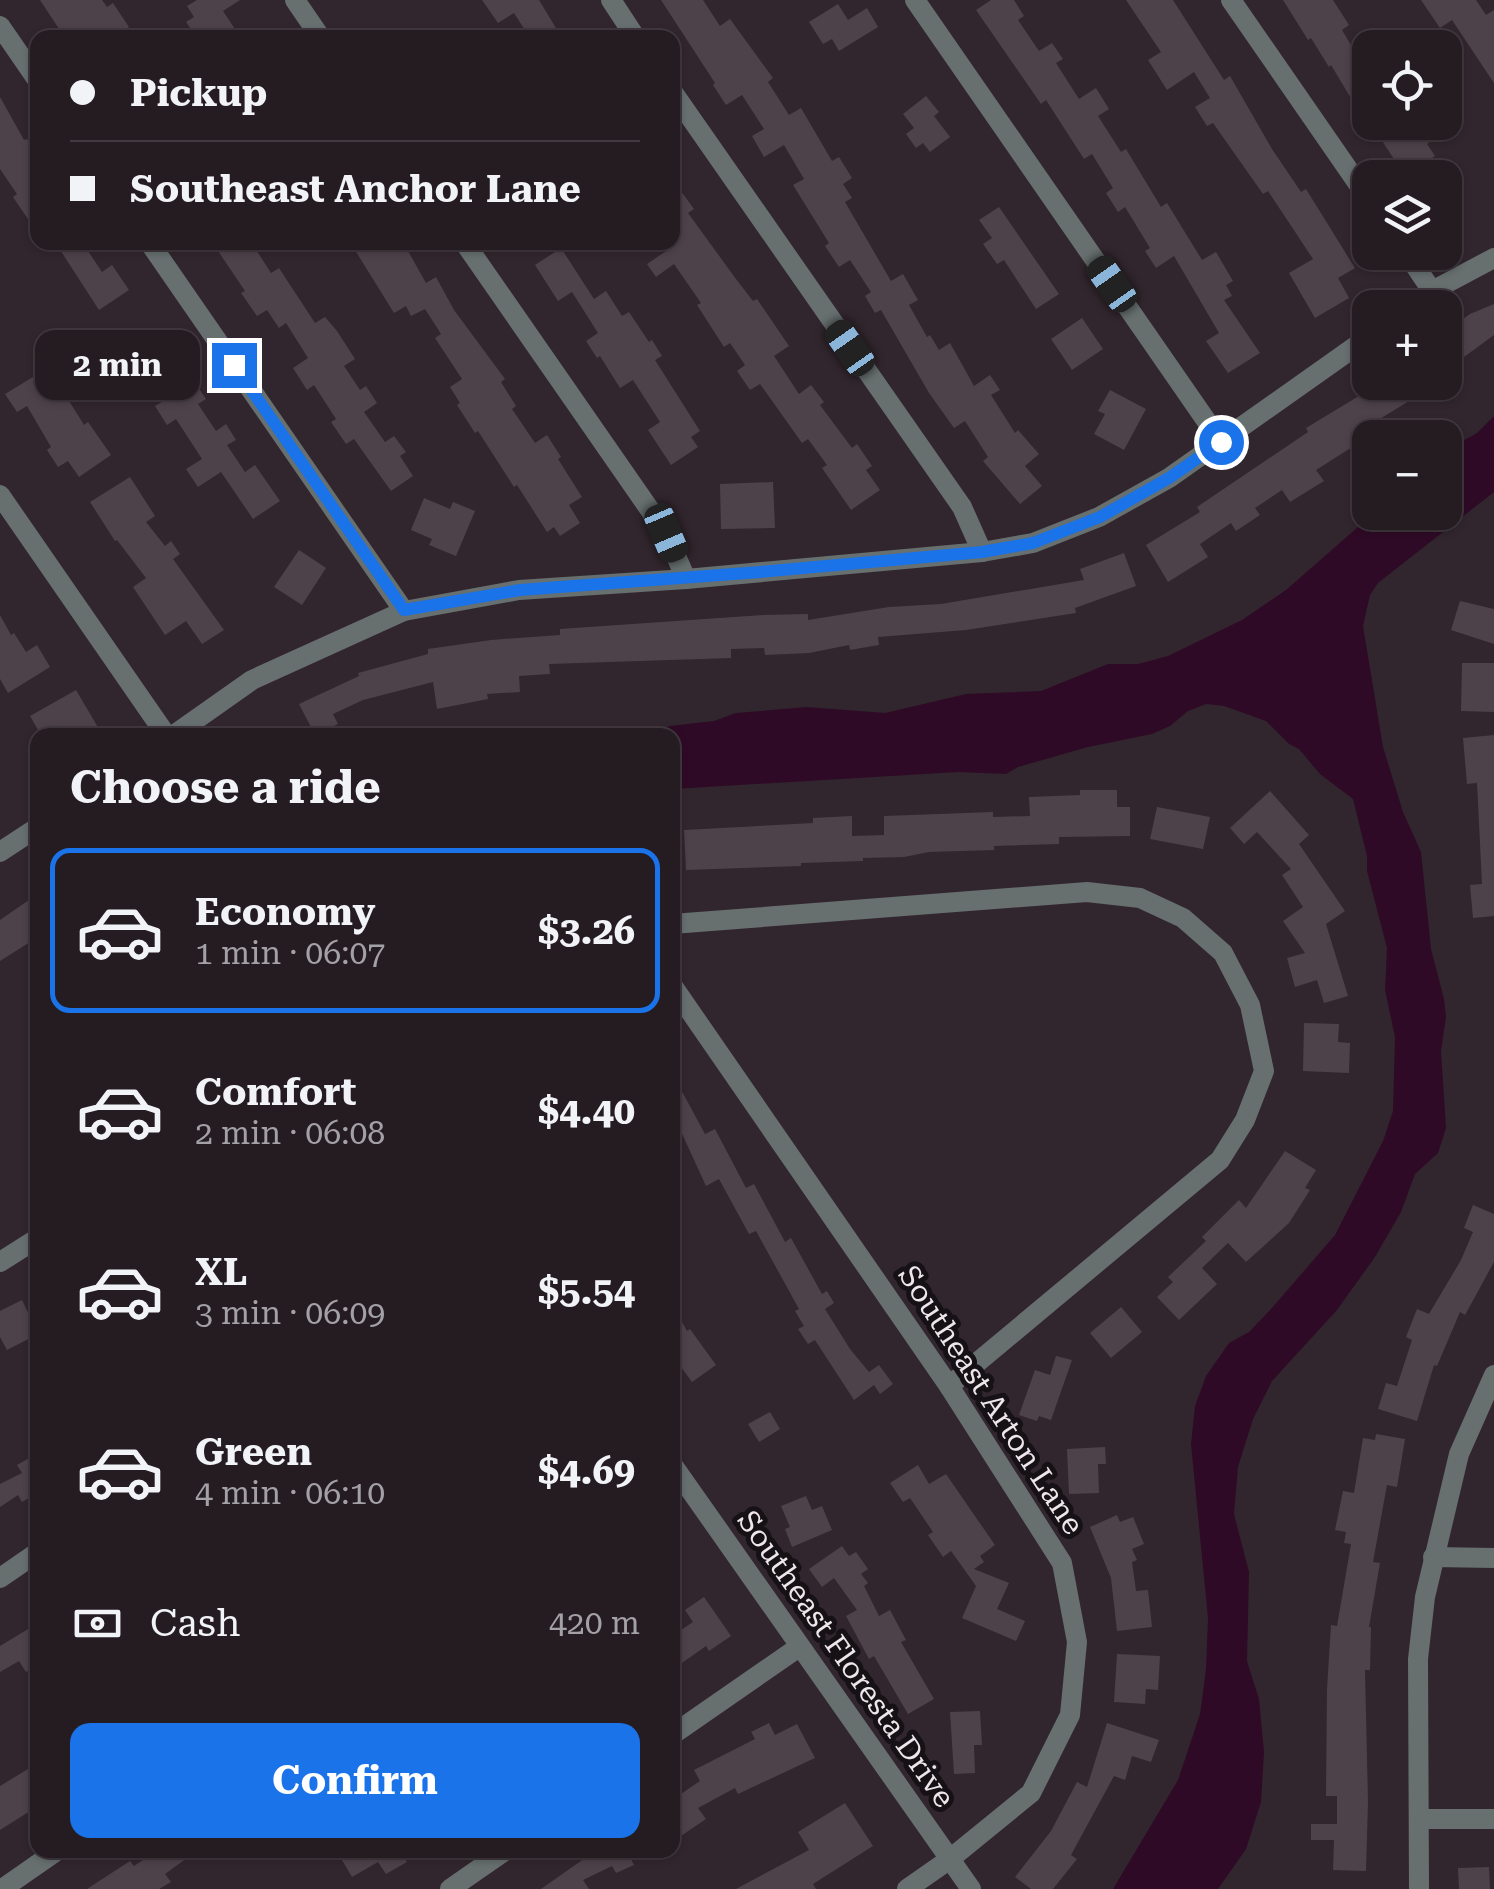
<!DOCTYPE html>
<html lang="en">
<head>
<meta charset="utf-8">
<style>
	body { margin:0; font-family:"Roboto Serif",serif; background:#31292f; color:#f1f3f6; height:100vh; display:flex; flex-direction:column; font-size:38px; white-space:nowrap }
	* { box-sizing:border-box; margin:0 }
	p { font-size:32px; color:#a3a1a5 }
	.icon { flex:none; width:55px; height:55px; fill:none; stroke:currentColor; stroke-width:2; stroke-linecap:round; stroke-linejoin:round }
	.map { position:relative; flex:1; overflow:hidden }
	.drawer { position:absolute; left:30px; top:728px; width:650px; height:1130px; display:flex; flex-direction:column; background:#251c22; border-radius:20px; box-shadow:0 2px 8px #0004,0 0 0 2px #423a40 }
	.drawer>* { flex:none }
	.banner { position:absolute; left:30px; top:30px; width:650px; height:220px; border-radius:20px; box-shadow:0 2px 8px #0004,0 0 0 2px #423a40; display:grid; align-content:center; height:220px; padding:0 40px; background:#251c22 }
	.fabs { position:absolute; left:1352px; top:30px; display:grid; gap:20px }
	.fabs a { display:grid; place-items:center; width:110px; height:110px; border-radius:20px; background:#251c22; box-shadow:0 2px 8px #0004,0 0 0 2px #423a40; font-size:50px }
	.end { position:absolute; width:45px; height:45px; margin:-22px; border:12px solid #1a73e8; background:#fff; box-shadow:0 0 0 5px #fff }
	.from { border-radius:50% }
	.bubble { position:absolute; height:70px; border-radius:20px; background:#251c22; box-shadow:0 2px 8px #0004,0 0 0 2px #423a40; font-size:32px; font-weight:700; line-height:70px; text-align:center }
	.car { position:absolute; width:30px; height:60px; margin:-30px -15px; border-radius:12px; box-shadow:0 0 8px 2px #0007; background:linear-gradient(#222 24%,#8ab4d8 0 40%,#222 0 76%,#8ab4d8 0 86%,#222 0) }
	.banner b { display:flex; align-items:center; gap:35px; height:95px; font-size:38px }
	.banner b+b { border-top:2px solid #423a40 }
	.banner i { width:25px; height:25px; background:#f1f3f6 }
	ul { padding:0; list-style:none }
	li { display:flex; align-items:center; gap:30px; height:165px; margin:0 20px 15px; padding:0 20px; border:5px solid transparent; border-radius:20px }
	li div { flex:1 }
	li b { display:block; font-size:38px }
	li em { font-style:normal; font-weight:700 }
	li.selected { border-color:#1a73e8 }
	li>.icon { width:90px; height:90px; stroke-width:1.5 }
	h2 { padding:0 40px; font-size:45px; line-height:120px }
	.pay { display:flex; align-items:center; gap:25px; height:110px; padding:0 40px; font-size:38px }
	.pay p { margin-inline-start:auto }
	.button { display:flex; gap:20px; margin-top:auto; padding:20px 40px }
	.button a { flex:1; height:115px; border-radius:20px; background:#1a73e8; color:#fff; font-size:40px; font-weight:700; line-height:115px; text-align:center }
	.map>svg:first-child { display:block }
</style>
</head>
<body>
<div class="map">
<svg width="1494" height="1889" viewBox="0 0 1494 1889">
	<rect width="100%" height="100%" fill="#31262d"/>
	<path fill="#2f0a26" d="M1494 416V492L1378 583 1370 595 1363 626 1383 747 1403 812 1421 852 1431 949 1444 999 1446 1017 1441 1051 1446 1128 1438 1153 1415 1174 1401 1212 1375 1257 1337 1310 1272 1381 1253 1419 1238 1467 1234 1514 1249 1572 1247 1661 1259 1699 1264 1752 1261 1802 1246 1849 1218 1889H1113L1178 1780 1200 1714 1206 1669 1208 1618 1191 1444 1195 1406 1206 1376 1229 1343 1249 1332 1272 1308 1335 1235 1383 1141 1393 1111 1395 1037 1385 990 1387 948 1367 871V856L1353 799 1320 774 1299 749 1289 744 1266 721 1224 706 1206 704 1188 711 1170 726 1152 734 1088 747 1018 767 1006 774 958 772 673 789 672 735H594L653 732 670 726 714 721 736 713 807 707 885 713 966 694 1041 691 1108 664H1138L1168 656 1242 620 1286 590 1374 513 1445 512V451L1477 433Z"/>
	<g fill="#4e424a">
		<path d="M40 0H102L107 7 113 3 129 27 113 38H65Z"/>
		<path d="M197 0H240L223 11 241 38H208L203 30 195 35 186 22 194 17 187 6Z"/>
		<path d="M482 0H539L562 38H530L514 13 498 23Z"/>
		<path d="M661 0H703L720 26 730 19 773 78 768 82 789 115 801 108 832 161 839 157 852 178 843 184 852 198 845 202 891 281 903 274 918 300 909 305 927 337 930 335 939 350 950 343 974 386 990 375 1000 390 991 395 1015 433 1018 430 1039 454 1025 466 1042 486 1020 504 983 461 988 457 965 421 954 428 929 393 881 310 875 313 865 296 871 292 850 260 839 267 825 246 829 243 793 185 804 179 784 145 764 157 752 136 764 129 742 95 726 105 713 85 715 83Z"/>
		<path d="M991 0H1014L1024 16 1018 20 1039 51 1052 43 1063 59 1056 63 1079 99 1096 88 1109 109 1098 116 1121 152 1126 149 1161 207 1167 203 1202 260 1216 252 1233 281 1226 285 1232 296 1224 300 1260 353 1228 373 1206 341 1219 333 1174 256 1156 268 1145 251 1150 248 1125 207 1118 212 1106 193 1113 188 1092 154 1084 159 1046 100 1041 104 976 10Z"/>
		<path d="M1126 0H1173L1224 80 1230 76 1272 149 1301 192 1306 189 1355 268 1338 278 1349 298 1315 318 1289 273 1313 259 1268 191 1263 194 1213 123 1207 126 1195 107 1210 98 1194 72 1167 90 1148 60 1161 52Z"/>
		<path d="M1283 0H1333L1349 25 1342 30 1364 67 1370 63V130L1331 65 1329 67 1311 38 1308 40Z"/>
		<path d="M1421 0H1476L1486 15 1494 10V83L1452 20 1440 28Z"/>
		<path d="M838 4 848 20 867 8 878 27 839 51 832 39 823 44 809 22Z"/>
		<path d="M926 96 939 112 934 116 950 137 930 152 923 143 916 148 906 134 914 128 903 114Z"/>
		<path d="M0 97 24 140 27 139 38 155V234L13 197 17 194 0 169Z"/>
		<path d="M1393 122H1419L1431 141 1427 144 1435 156 1405 176 1377 133Z"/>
		<path d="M672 179 694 209 688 213 736 279 753 301 757 299 789 346 774 356 799 394 811 385 824 402 820 405 852 448 857 444 872 466 866 470 880 490 851 510 822 468 827 465 808 439 802 443 760 384 750 390 737 371 745 365 730 343 724 347 697 305 701 303 674 264 656 277 647 264 672 247Z"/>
		<path d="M999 207 1059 294 1036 309 1004 260 997 264 983 244 992 238 979 220Z"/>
		<path d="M55 242H82L102 272 112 265 129 290 99 310Z"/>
		<path d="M225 242H251L271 273 279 268 315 323 325 317 337 331 355 359 344 366 360 390 366 386 377 403 364 412 385 442 394 436 406 452 400 456 413 476 391 491 354 439 346 444 331 422 336 419 314 385 307 390 293 368 308 358 286 323 279 328 267 310 257 316 241 293 245 291 216 248Z"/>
		<path d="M350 242H403L426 283 436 277 454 310 505 379 501 382 516 406 512 409 535 443 547 435 561 457 558 459 582 497 569 505 580 523 560 536 554 527 547 532 517 485 514 487 478 431 475 433 457 405 460 403 450 387 462 379 435 338 441 334 425 309 411 316 406 306 394 313Z"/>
		<path d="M561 248 594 299 606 291 622 316 629 312 649 342 652 340 662 356 655 360 700 431 691 437 698 447 671 465 648 430 660 422 633 380 620 388 600 356 597 358 586 341 598 333 572 292 558 301 535 265Z"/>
		<path d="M1494 304V335L1445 371V332L1470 314Z"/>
		<path d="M1082 318 1103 349 1072 370 1051 339Z"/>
		<path d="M114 357 128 384 111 393 97 366Z"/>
		<path d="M182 363 206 399 198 404 216 431 226 424 236 440 227 445 245 472 255 465 280 501 253 519 221 472 198 487 186 469 202 459 176 419 167 425 155 406 162 402 149 384Z"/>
		<path d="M38 374 51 394 61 388 84 425 88 422 111 455 79 477 68 461 58 467 47 450 51 447 27 406 17 412 5 394Z"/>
		<path d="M1382 382H1411L1419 395 1360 431 1365 439 1316 470 1324 481 1290 502 1282 490 1255 508 1260 515 1236 531 1231 523 1200 544 1208 557 1168 582 1146 545 1200 512 1197 507 1308 432 1306 428Z"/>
		<path d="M1110 390 1146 409 1124 450 1094 434 1105 414 1098 411Z"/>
		<path d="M130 477 155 516 146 522 165 546 171 541 180 554 173 559 224 630 202 644 186 621 165 635 133 587 146 578 117 540 115 541 90 502Z"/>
		<path d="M773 482 775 528 721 529 720 484Z"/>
		<path d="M424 498 450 509 453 502 475 511 456 556 429 545 432 539 411 530Z"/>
		<path d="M299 550 326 568 302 605 274 587Z"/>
		<path d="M1124 553 1136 586 1075 608 1076 613 966 630 878 637 879 645 850 650 849 645 809 653 765 655 764 648 731 649V658L549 664 550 674 519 676 520 692 487 694 488 699 437 709 433 682 363 700 333 714 338 724 315 735 299 704 359 676 358 673 428 654V649L491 640 560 635V629L763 615 808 614V620L889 607 941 604 1084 580 1080 569Z"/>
		<path d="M1460 601 1494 609V644L1451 630Z"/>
		<path d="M0 615 11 635 14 633 26 652 37 645 50 667 8 693 0 679Z"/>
		<path d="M1462 663H1494V712L1461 711Z"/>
		<path d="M76 690 99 729 88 735H41L30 716Z"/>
		<path d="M1494 735V916L1473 918 1470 885 1482 884 1477 783 1467 784 1463 738Z"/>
		<path d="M1080 790H1117V807H1130V836L1059 837V844L994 846V850L929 852 904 857 863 858V861L801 863V866L686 870 684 830 813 823V818L852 816V836L884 835V816L993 812V817L1030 816 1029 797 1080 795Z"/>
		<path d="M1270 791 1309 835 1299 844 1345 911 1326 924 1348 996 1324 1003 1317 980 1295 987 1287 958 1305 953 1283 921 1303 907 1282 875 1291 869 1257 832 1244 844 1230 828Z"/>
		<path d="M1157 807 1210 817 1203 849 1150 839Z"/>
		<path d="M29 900 38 912V937L0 961V920Z"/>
		<path d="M1304 1023 1339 1024 1338 1042 1350 1043 1349 1073 1303 1071Z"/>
		<path d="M672 1073 705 1134 715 1129 746 1188 754 1184 785 1242 791 1238 822 1294 827 1291 834 1303 825 1309 850 1349 869 1372 879 1365 893 1384 880 1394 874 1385 854 1400 815 1340 808 1344 798 1329 804 1326 795 1311 799 1309 756 1231 749 1234 719 1179 706 1186 678 1125 672 1128Z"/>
		<path d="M1285 1151 1316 1170 1305 1188 1310 1190 1289 1223 1246 1262 1228 1243 1202 1268 1217 1284 1179 1320 1157 1297 1173 1282 1168 1277 1206 1241 1202 1237 1239 1200 1246 1208Z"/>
		<path d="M1473 1205 1494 1214V1262L1465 1315 1460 1312 1437 1366 1434 1365 1417 1421 1378 1409 1386 1383 1397 1386 1412 1340 1406 1337 1417 1309 1429 1314 1461 1260 1473 1232 1464 1228Z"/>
		<path d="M22 1300 38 1334 7 1350 0 1337V1311Z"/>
		<path d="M672 1304 687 1331 690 1329 716 1365 692 1382 672 1355Z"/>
		<path d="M1121 1307 1142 1332 1111 1358 1090 1333Z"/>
		<path d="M1056 1356 1072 1360 1051 1420 1039 1416 1037 1421 1019 1415 1035 1370 1050 1375Z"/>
		<path d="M770 1412 780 1429 759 1442 748 1424Z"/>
		<path d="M1376 1434 1405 1439 1397 1487 1387 1485 1373 1562 1380 1563 1369 1627H1371L1370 1670H1365L1368 1802 1366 1871 1333 1870 1334 1840H1311V1824H1337V1796H1326L1327 1689 1331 1625 1337 1626 1351 1544 1344 1543 1346 1532 1335 1530 1343 1491 1354 1493 1363 1438 1375 1440Z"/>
		<path d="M1105 1447 1106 1464H1098L1099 1493 1069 1494 1067 1449Z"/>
		<path d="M38 1453V1502L34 1495 22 1502 18 1495 0 1507V1484L22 1473 17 1465Z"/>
		<path d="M918 1465 929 1484 946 1474 995 1545 980 1556 984 1562 974 1569 1009 1583 997 1609 1025 1621 1016 1641 962 1618 976 1586 951 1551 943 1557 928 1535 933 1532 910 1498 903 1502 890 1483Z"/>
		<path d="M806 1496 812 1510 822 1506 832 1530 792 1547 785 1529 790 1527 781 1506Z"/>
		<path d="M1117 1515 1120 1522 1133 1517 1144 1544 1132 1549 1137 1560 1132 1562 1136 1591 1148 1590 1152 1627 1117 1631 1111 1578 1090 1527Z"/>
		<path d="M842 1546 849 1556 856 1552 868 1569 861 1574 868 1583 864 1586 879 1616 890 1610 906 1640 901 1642 934 1699 908 1714 874 1656 869 1659 846 1616 857 1610 834 1578 822 1587 809 1569Z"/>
		<path d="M704 1597 731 1636 709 1651 706 1646 672 1670V1636L693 1622 685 1610Z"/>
		<path d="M38 1623V1665L26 1672 19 1661 0 1672V1646Z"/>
		<path d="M1117 1654 1160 1656 1158 1690 1146 1689 1145 1704 1114 1702Z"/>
		<path d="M980 1711 982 1745H974L975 1773 954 1774 950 1712Z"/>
		<path d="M769 1723 775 1735 797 1724 815 1758 738 1794 735 1788 698 1808 706 1819 672 1842V1800L700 1781 694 1770 755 1739 751 1732Z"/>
		<path d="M1107 1723 1159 1740 1151 1762 1132 1756 1125 1780 1114 1776 1071 1855 1077 1859 1053 1889H1031L1015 1877 1051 1831 1077 1782 1087 1787Z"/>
		<path d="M38 1763V1806L0 1830V1786Z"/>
		<path d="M845 1803 873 1846 813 1884 816 1889H736L809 1850 798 1832Z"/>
		<path d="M158 1850H198L165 1874 171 1882 159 1889H87L130 1861 134 1866Z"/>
		<path d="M336 1850H400L407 1862 386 1874 378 1862 352 1877Z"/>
		<path d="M585 1850H646L630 1857 634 1865 616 1873 612 1866 583 1880 589 1889H541L588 1856Z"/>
		<path d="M1489 1867 1490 1889H1459L1458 1868Z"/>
	</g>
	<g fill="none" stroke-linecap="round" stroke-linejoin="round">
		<g stroke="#676f6f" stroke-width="20">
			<path d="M295 0 321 38"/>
			<path d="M611 0 636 38"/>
			<path d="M915 0 1221 442"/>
			<path d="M1231 0 1370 201"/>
			<path d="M0 26 38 81"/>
			<path d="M672 91 962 507 982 552"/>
			<path d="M149 242 404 611"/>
			<path d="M464 242 666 533 686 579"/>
			<path d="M1406 252 1432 291"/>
			<path d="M1409 308 1432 291 1494 258"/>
			<path d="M174 735 252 680 404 611 519 590 686 579 982 552 1033 543 1099 517 1169 478 1370 336"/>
			<path d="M0 852 38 827"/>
			<path d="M672 924 1087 892 1140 898 1183 918 1223 953 1250 1005 1264 1071 1245 1120 1220 1160 949 1386"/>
			<path d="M672 985 949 1386 1062 1563 1077 1642 1070 1715 1031 1793 950 1859 907 1889"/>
			<path d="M0 1262 38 1238"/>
			<path d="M1433 1557 1494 1558"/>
			<path d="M0 1578 38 1552"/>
			<path d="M672 1735 799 1647"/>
			<path d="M1419 1819H1494"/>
			<path d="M2 1889 58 1850"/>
			<path d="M450 1889 506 1850"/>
			<path d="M1419 1889 1418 1659 1425 1597 1459 1454 1494 1375"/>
		</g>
		<g stroke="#676f6f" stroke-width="20">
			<path d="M0 495 166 735"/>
			<path d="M672 1464 971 1889"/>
		</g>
	</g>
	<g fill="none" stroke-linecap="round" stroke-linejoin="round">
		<path stroke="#1a73e8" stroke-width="12" d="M234 365 404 610 520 590 760 572 982 552 1033 543 1100 517 1169 478 1221 442"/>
	</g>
	<g text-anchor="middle" stroke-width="10" stroke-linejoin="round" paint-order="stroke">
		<g font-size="30" fill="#eee6eb" stroke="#151114">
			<text transform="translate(991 1400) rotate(57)" y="10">Southeast Arton Lane</text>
			<text transform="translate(846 1659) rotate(55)" y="10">Southeast Floresta Drive</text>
		</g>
	</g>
</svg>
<div class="fabs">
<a><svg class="icon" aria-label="locate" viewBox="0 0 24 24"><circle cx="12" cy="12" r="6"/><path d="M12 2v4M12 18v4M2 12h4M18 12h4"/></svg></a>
<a><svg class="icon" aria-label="layers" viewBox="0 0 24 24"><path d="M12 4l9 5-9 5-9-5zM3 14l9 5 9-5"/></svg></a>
<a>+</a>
<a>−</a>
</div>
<i class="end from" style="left:1221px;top:442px"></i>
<i class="end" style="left:234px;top:365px"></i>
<div class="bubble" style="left:35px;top:330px;width:165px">2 min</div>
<i class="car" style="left:1112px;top:284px;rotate:325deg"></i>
<i class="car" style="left:850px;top:348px;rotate:325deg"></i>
<i class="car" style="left:666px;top:533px;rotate:157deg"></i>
<div class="banner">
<b><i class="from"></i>Pickup</b>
<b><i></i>Southeast Anchor Lane</b>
</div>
<section class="drawer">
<h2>Choose a ride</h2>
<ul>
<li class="selected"><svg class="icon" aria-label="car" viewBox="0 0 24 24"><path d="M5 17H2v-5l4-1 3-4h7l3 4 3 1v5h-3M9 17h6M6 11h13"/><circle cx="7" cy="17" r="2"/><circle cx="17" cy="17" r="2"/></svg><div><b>Economy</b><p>1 min · 06:07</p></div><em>$3.26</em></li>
<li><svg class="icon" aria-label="car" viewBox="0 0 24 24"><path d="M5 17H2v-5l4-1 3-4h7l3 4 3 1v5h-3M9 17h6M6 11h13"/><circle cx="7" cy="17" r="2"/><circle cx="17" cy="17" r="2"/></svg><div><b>Comfort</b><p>2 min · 06:08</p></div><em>$4.40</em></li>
<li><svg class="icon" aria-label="car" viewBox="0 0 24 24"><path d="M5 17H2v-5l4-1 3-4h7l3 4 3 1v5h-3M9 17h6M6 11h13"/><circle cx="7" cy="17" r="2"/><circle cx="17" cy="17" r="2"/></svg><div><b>XL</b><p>3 min · 06:09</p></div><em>$5.54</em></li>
<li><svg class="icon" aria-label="car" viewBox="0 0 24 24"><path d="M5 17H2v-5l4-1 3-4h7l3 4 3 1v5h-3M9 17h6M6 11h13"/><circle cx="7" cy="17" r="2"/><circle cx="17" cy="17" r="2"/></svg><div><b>Green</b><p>4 min · 06:10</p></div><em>$4.69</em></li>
</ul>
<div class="pay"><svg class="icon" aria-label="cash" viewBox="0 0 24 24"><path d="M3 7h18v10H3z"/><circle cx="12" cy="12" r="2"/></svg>Cash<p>420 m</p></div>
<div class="button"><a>Confirm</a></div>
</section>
</div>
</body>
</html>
